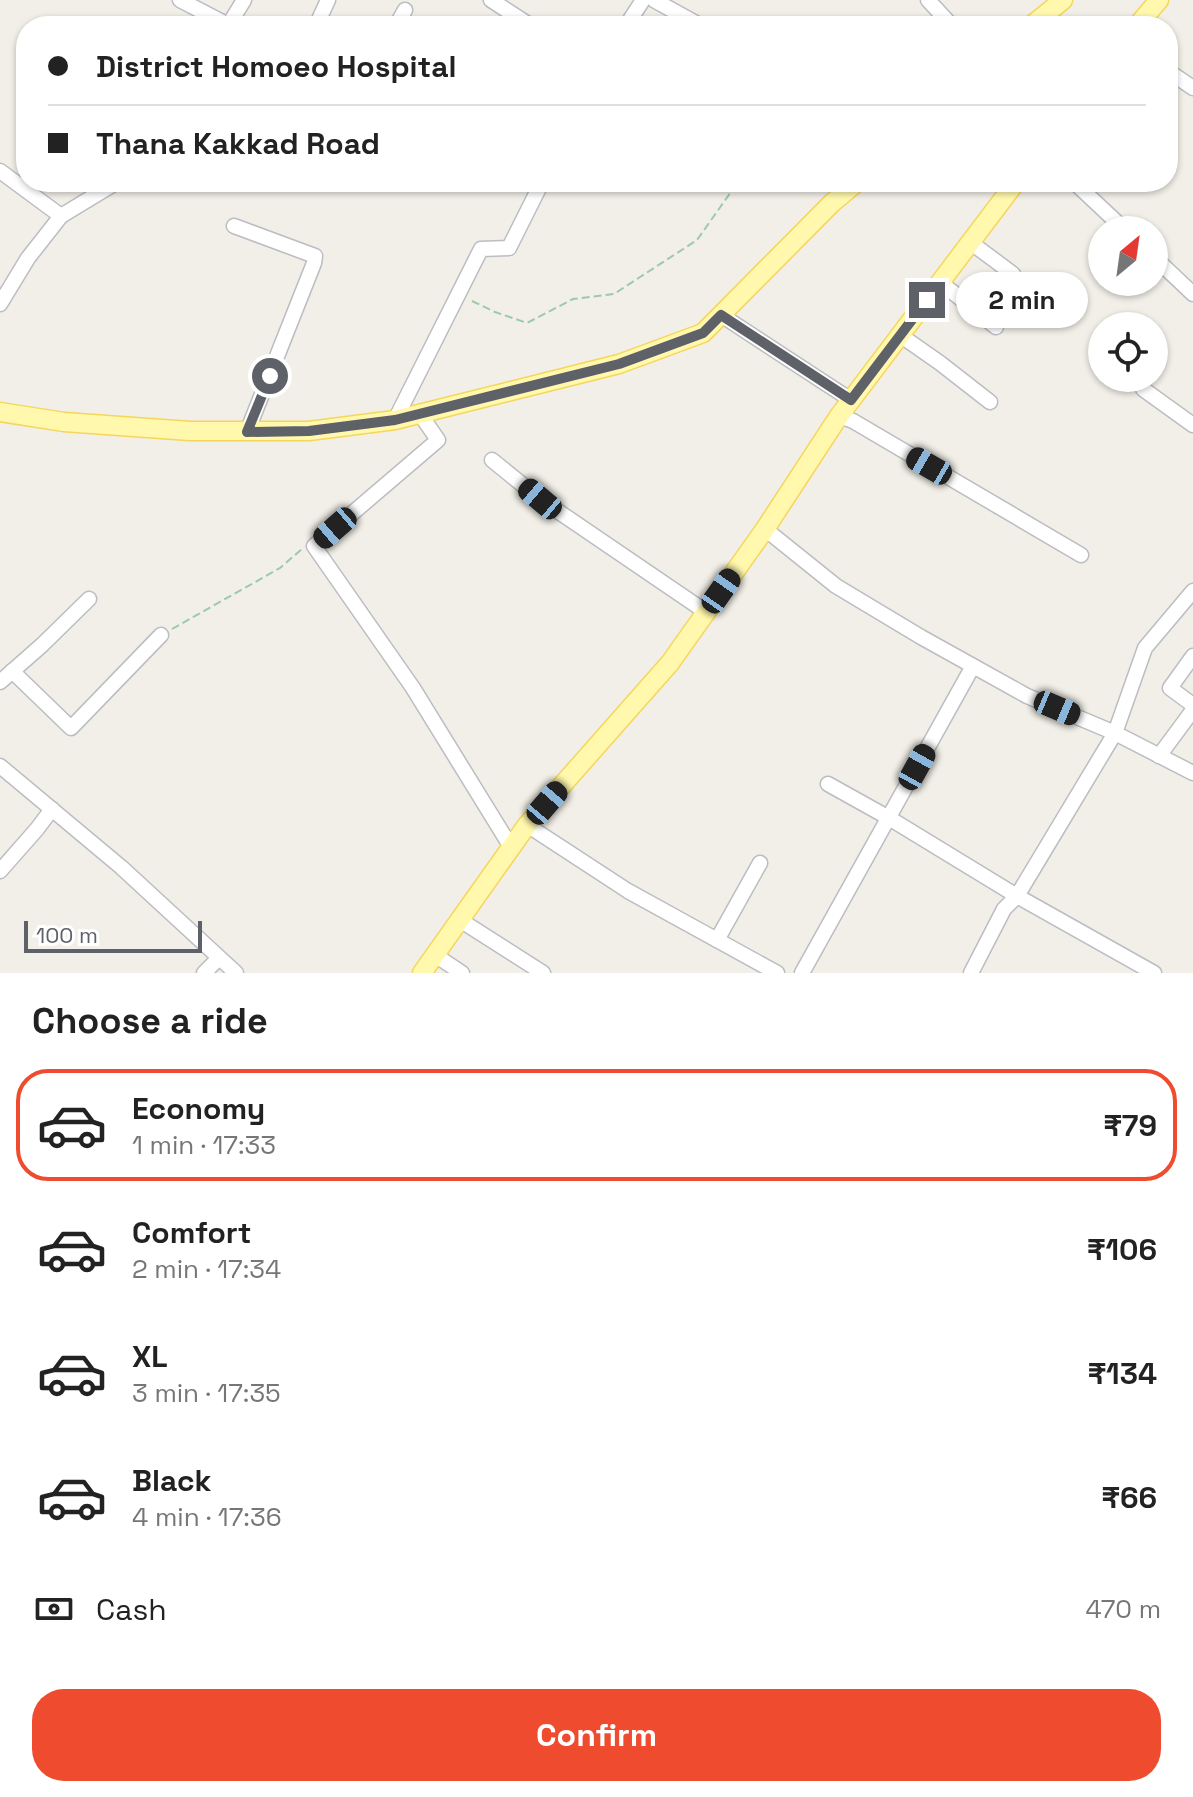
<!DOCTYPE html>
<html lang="en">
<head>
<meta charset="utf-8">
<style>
	body { margin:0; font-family:"Space Grotesk",sans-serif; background:#f6f6f6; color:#222; height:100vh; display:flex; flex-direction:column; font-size:30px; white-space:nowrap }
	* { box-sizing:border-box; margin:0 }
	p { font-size:26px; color:#767676 }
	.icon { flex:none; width:44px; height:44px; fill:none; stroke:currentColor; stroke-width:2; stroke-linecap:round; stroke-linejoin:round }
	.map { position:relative; height:973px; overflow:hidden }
	.sheet { display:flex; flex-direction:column; background:#fff; flex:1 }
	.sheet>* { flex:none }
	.guide { position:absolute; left:16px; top:16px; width:1162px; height:176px; border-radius:32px; box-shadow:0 2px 6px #0004; display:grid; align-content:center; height:176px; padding:0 32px; background:#fff }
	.needle { width:52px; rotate:29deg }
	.buttons { position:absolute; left:1088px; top:216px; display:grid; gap:16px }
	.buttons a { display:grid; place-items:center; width:80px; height:80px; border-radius:50%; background:#fff; box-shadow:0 2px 6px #0004; font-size:40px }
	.scale { position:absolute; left:24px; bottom:20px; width:178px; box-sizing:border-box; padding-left:8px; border:4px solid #5e6167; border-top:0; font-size:22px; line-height:28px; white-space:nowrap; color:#5e6167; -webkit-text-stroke:6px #fff; paint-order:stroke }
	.end { position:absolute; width:36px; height:36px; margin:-18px; border:10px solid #5e6167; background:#fff; box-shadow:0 0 0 4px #fff }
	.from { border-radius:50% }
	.bubble { position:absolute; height:56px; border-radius:28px; background:#fff; box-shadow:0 2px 6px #0004; font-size:26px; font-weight:800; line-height:56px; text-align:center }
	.car { position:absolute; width:24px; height:48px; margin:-24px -12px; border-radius:10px; box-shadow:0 0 6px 2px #0007; background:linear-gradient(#222 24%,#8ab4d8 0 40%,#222 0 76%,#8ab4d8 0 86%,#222 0) }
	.guide b { display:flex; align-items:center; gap:28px; height:76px; font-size:30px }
	.guide b+b { border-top:2px solid #e0e0e0 }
	.guide i { width:20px; height:20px; background:#222 }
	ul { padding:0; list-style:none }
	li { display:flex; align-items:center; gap:24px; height:112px; margin:0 16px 12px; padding:0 16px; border:4px solid transparent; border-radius:32px }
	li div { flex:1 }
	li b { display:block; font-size:30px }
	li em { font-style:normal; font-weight:800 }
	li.selected { border-color:#ef4b2e }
	li>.icon { width:72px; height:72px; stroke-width:1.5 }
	h2 { padding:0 32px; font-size:36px; line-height:96px }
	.pay { display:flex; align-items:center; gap:20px; height:88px; padding:0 32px; font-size:30px }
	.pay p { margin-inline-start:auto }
	.primary-button { display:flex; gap:16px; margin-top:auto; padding:16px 32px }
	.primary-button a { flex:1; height:92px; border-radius:32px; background:#ef4b2e; color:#fff; font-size:32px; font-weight:800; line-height:92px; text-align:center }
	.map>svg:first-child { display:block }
</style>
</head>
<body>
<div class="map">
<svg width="1193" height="973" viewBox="0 0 1193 973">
	<rect width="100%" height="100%" fill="#f1efe7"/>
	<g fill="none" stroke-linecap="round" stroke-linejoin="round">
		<defs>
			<g id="minor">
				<path d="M180 0 230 26"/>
				<path d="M491 0 531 26"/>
				<path d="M654 0 701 26"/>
				<path d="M928 0 952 26"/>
				<path d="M228 26 244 0"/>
				<path d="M316 26 328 0"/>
				<path d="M396 26 405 10"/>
				<path d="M626 26 643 0"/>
				<path d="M1168 71 1193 88"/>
				<path d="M0 171 61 216"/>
				<path d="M366 182H369"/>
				<path d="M1074 182 1125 230"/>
				<path d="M234 226 315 256 314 263 247 432"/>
				<path d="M970 242 1013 274"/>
				<path d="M1154 257 1193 294"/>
				<path d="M940 282 996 327"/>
				<path d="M0 304 28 258 61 216 117 182"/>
				<path d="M721 315 851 400"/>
				<path d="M900 335 940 363 990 402"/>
				<path d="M1143 389 1193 425"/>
				<path d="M420 414 438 440 314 546 413 688 511 847"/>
				<path d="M839 416 853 421 1081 555"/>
				<path d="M395 420 481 249 509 248 542 182"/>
				<path d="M492 460 540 499 706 612"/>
				<path d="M765 529 836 586 921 637 1027 696 1115 733 1193 773"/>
				<path d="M1193 656 1170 688 1193 705"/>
				<path d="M12 671 71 728 161 635"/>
				<path d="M0 682 42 645 89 599"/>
				<path d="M1159 756 1193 710"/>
				<path d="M0 766 121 867 236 973"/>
				<path d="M828 784 889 818 1017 896 1154 973"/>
				<path d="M527 825 628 891 777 973"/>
				<path d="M0 871 37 829 52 809"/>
				<path d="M460 920 543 973"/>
				<path d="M717 940 760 863"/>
				<path d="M435 955 462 973"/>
				<path d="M204 973 219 958"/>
				<path d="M802 973 973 666"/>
				<path d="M971 973 1004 909 1017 896 1115 733 1145 648 1193 591"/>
			</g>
			<g id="major">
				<path d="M1031 26 1063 0"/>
				<path d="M1137 26 1159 0"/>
				<path d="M0 412 64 422 190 431H309L395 420 619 364 703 333 832 203 857 182"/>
				<path d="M422 973 527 825 670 663 765 529 839 416 1016 182"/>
			</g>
		</defs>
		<use href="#minor" stroke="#bbbdc2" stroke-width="17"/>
		<use href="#major" stroke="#f6d65a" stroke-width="21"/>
		<g stroke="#9bcaac" stroke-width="2" stroke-dasharray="8 4" stroke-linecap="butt">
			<path d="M472 301 495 312 527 323 573 299 614 294 697 240 738 182"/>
			<path d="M172 629 280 568 303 548"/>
		</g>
		<use href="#minor" stroke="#fff" stroke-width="14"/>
		<use href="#major" stroke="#fff8ad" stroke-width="18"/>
	</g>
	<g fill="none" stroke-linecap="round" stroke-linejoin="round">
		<path stroke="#5e6167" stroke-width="10" d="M270 376 247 432 309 431 395 420 619 364 703 333 721 315 851 400 927 300"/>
	</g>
</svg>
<div class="buttons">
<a><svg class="needle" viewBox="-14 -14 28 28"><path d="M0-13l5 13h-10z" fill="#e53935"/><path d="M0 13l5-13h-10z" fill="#767676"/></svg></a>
<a><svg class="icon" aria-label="locate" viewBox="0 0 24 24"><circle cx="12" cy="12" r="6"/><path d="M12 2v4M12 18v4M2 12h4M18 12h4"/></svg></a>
</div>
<div class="scale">100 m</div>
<i class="end from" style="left:270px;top:376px"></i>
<i class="end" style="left:927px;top:300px"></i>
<div class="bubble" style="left:956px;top:272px;width:132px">2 min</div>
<i class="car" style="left:929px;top:466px;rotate:300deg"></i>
<i class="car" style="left:540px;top:499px;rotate:310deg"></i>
<i class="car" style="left:335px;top:528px;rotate:229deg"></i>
<i class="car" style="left:721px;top:591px;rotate:35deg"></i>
<i class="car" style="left:1057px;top:708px;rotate:113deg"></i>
<i class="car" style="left:917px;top:767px;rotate:29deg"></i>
<i class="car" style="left:547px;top:803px;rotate:41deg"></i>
<div class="guide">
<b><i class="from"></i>District Homoeo Hospital</b>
<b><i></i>Thana Kakkad Road</b>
</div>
</div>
<section class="sheet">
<h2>Choose a ride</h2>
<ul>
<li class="selected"><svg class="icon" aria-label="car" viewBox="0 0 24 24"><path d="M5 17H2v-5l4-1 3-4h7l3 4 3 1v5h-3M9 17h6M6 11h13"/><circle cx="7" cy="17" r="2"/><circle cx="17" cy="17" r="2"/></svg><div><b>Economy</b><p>1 min · 17:33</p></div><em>₹79</em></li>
<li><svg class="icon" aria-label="car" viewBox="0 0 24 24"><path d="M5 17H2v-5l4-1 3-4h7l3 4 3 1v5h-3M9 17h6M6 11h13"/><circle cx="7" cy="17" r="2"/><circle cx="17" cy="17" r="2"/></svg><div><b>Comfort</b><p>2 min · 17:34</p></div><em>₹106</em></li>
<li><svg class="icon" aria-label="car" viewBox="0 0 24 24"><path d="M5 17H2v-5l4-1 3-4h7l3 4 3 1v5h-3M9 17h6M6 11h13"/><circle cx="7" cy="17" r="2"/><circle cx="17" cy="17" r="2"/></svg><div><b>XL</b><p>3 min · 17:35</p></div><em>₹134</em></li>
<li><svg class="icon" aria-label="car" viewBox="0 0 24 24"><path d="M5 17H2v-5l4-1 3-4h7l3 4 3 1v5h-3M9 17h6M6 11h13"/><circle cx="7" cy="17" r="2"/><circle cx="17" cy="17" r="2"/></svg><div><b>Black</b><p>4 min · 17:36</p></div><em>₹66</em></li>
</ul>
<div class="pay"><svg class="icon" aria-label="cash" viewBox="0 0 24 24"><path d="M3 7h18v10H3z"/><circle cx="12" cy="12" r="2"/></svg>Cash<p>470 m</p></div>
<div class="primary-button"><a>Confirm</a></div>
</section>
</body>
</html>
